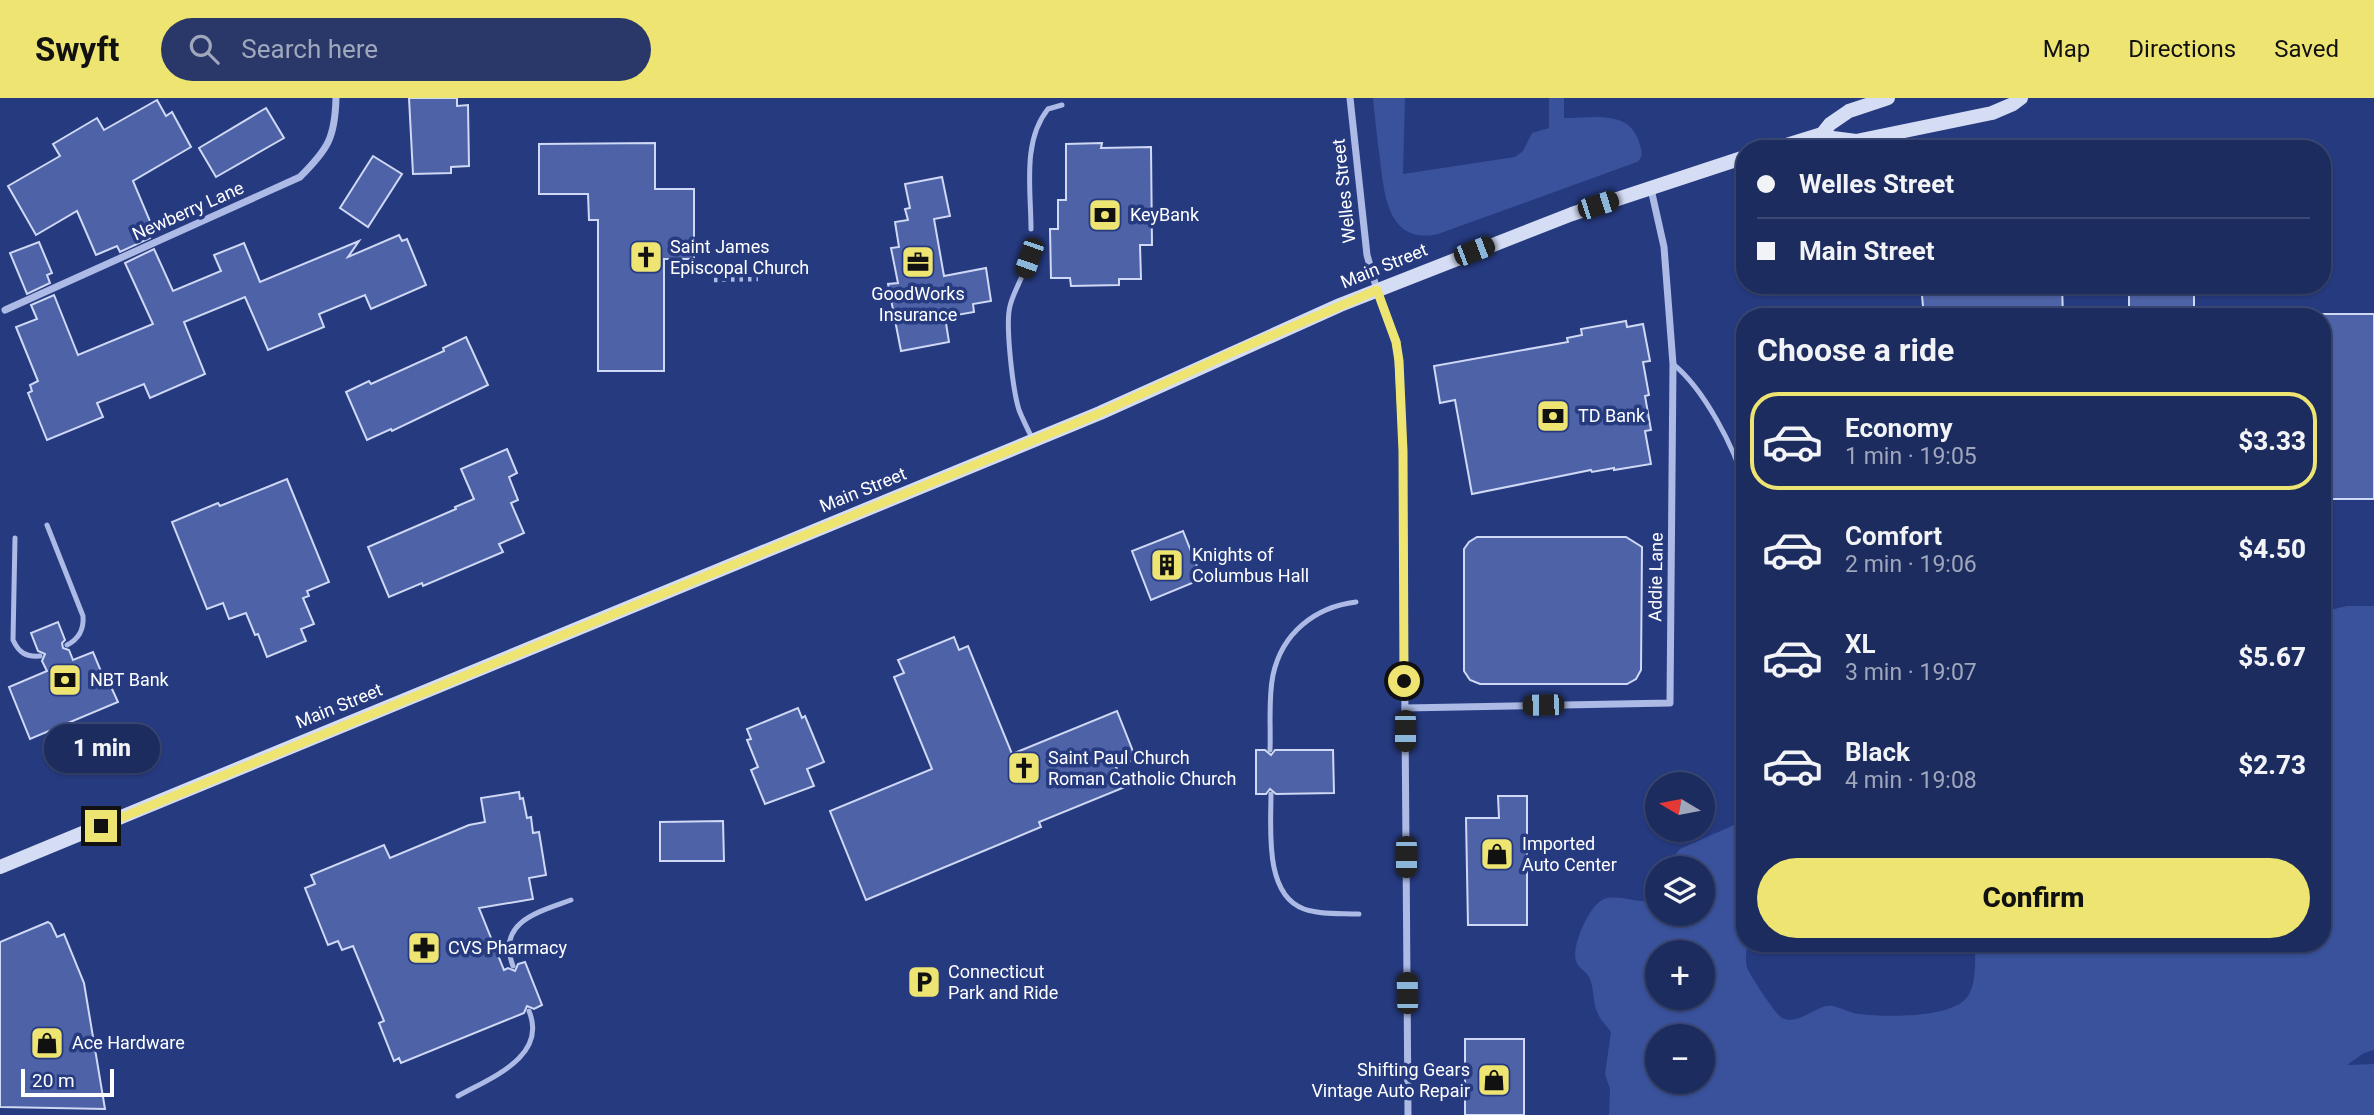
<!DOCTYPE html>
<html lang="en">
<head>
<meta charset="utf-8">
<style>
	body { margin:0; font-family:Roboto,sans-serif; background:#293868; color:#f1f3f6; height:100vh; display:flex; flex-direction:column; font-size:26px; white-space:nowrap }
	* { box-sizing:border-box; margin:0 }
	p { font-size:23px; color:#a0a7bd }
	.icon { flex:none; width:38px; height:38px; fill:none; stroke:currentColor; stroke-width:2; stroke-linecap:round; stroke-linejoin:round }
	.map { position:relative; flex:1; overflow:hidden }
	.details { position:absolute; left:1736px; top:210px; width:595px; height:644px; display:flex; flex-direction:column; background:#1c2c5f; border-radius:28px; box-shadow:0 2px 5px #0004,0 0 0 2px #3a4874 }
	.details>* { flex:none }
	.hud { position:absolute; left:1736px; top:42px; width:595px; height:154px; border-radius:28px; box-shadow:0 2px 5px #0004,0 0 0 2px #3a4874; display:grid; align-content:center; height:154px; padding:0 21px; background:#1c2c5f }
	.needle { width:46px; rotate:280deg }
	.tools { position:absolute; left:1645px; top:674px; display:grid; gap:14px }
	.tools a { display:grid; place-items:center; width:70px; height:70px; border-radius:50%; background:#1c2c5f; box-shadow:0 2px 5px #0004,0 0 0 2px #3a4874; font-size:35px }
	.scale { position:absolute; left:21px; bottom:18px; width:93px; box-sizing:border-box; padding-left:7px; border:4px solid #fff; border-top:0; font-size:19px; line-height:24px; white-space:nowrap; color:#fff; -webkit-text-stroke:5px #263a7f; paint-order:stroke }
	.end { position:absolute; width:32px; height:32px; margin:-16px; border:9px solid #eee471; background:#111; box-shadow:0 0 0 4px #111 }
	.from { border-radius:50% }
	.bubble { position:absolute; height:49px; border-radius:24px; background:#1c2c5f; box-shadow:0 2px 5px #0004,0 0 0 2px #3a4874; font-size:23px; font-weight:800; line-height:49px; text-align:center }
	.car { position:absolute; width:21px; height:42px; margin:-21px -10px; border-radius:9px; box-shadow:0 0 5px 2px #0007; background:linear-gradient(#222 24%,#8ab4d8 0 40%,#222 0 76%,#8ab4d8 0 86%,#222 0) }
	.hud b { display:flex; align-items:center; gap:24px; height:66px; font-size:26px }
	.hud b+b { border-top:2px solid #3a4874 }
	.hud i { width:18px; height:18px; background:#f1f3f6 }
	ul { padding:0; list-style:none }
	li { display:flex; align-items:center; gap:21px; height:98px; margin:0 14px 10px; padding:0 7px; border:4px solid transparent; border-radius:28px }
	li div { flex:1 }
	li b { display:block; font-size:26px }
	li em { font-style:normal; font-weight:800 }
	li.current { border-color:#eee471 }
	li>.icon { width:63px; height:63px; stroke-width:1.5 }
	h2 { padding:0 21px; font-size:32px; line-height:84px }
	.button { display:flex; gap:14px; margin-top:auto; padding:14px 21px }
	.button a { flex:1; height:80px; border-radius:42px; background:#eee471; color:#111; font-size:28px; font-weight:800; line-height:80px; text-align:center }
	header { display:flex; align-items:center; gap:42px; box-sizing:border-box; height:98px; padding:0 35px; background:#eee471; color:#111 }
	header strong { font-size:33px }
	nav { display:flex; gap:38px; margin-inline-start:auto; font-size:24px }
	.search { width:490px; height:63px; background:#293868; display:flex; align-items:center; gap:18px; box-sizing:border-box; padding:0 24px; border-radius:38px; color:#a0a7bd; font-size:26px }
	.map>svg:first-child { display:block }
</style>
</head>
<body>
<header>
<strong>Swyft</strong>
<div class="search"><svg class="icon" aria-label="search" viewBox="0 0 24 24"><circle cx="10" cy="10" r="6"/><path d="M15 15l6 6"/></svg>Search here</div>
<nav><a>Map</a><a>Directions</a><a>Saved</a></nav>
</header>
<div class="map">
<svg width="2374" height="1017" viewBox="0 0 2374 1017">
	<rect width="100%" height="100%" fill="#263a7f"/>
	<g fill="#3a529c" fill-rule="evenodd">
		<path d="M1373 0H1405L1403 76 1515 59 1523 53 1532 35 1549 30V0H1564V20C1590 20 1630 11 1639 44 1642 53 1644 58 1637 64L1438 136C1388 147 1384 96 1380 61 1377 41 1375 20 1373 0Z"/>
		<path d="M2347 508H2374V952L2364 955 2347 967 2374 966V1017H1609L1610 991 1605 976 1611 934C1607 928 1601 923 1598 916 1592 905 1595 891 1589 879 1586 873 1578 870 1576 863 1571 848 1590 806 1604 801 1620 796 1637 806 1653 803L1657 797V816H1703V770H1668L1670 763 1680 751 1734 727 1745 708V845H1747C1747 853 1744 864 1748 872 1752 880 1776 917 1782 920 1800 928 1816 906 1833 908 1842 910 1850 915 1859 916 1884 919 1953 921 1968 898 1977 884 1975 862 1975 845H2322V514ZM1703 854V900H1657V854ZM1657 938H1703V984H1657Z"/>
	</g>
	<g fill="#4e63a7" stroke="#cfd8f4" stroke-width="2">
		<path d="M409 0H457V8L468 7 469 68 451 69V75L413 76Z"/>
		<path d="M157 2 166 18 172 14 191 49 133 83 152 128 145 130 150 140 120 154 117 148 96 157 77 113 36 137 8 88 60 58 53 46 97 20 104 32Z"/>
		<path d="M266 10 284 40 216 79 199 50Z"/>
		<path d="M655 45V91H694V161H664V273H598V122H589L588 96H539V46Z"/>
		<path d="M1102 45 1101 50 1151 49 1152 147H1140L1141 181H1119V187L1071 188 1070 180H1051L1050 131H1058V102H1066V46Z"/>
		<path d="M373 58 402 76 368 129 340 110Z"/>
		<path d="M942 79 950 118 934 121 944 178 986 170 991 203 973 206 974 214 945 219 949 244 901 253 888 186 898 185 891 150 899 149 895 124 908 122 905 111 910 110 905 86Z"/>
		<path d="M399 137 402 143 407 141 426 187 371 211 365 197 319 216 324 229 268 252 245 199 184 224 205 276 150 300 144 286 97 305 103 319 47 342 28 295 32 293 30 287 38 283 16 229 37 221 31 207 54 197 78 257 153 226 125 165 154 151 173 193 221 173 214 157 244 145 260 184 359 143 348 159Z"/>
		<path d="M39 144 52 175 47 177 50 185 27 196 10 155Z"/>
		<path d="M1921 187H2062L2063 219H1924Z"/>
		<rect x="2129" y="187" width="65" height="32"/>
		<rect x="2322" y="216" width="52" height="185"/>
		<path d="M1626 223 1627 229 1643 226 1650 263 1643 264 1649 297 1645 298 1651 332 1645 333 1651 366 1614 372V370L1592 374 1591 372 1472 396 1455 302 1440 305 1434 268 1568 244 1567 240 1582 237 1581 231Z"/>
		<path d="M466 239 488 287 392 333 391 331 367 342 346 294 369 283 371 286 444 253 443 250Z"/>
		<path d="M507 351 517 375 509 379 518 402 511 405 524 435 499 446 503 454 423 488 422 485 389 499 368 449 456 411 455 409 474 401 461 371Z"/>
		<path d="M287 381 329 484 307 493 309 498 303 500 314 526 301 531 306 543 267 559 258 536 255 537 246 515 229 521 223 505 207 511 172 424 218 405 220 408Z"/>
		<path d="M1183 433 1202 481 1151 502 1132 453Z"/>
		<path d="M1477 439H1626L1642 449 1641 572 1636 581 1627 586H1480L1470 582 1464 573V451L1469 444Z"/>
		<path d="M58 524 65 542 62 545 63 550 69 552 73 562 93 554 105 583 108 582 118 604 30 641 9 589 47 573 42 563 45 556 38 553 31 535Z"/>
		<path d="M954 539 959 552 968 548 1012 656 1117 613 1136 661 1116 669 1125 689 1039 724 1041 729 866 802 830 713 932 671 894 579 904 575 898 562Z"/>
		<path d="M798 610 802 620 805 618 824 664 807 671 814 688 765 706 751 672 758 669 747 642 751 641 747 631Z"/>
		<path d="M1256 652H1265L1271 657 1275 652H1333L1334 695 1276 696 1270 691 1266 696H1256Z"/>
		<path d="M519 694 520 701 523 700 527 720 531 719 533 735 539 734 546 777 529 780 533 801 479 810 504 872 508 870 515 873 518 866 525 864 542 907 534 911 527 908 524 915 401 965 399 960 394 963 379 925 384 923 353 848 342 852 338 843 328 847 305 790 315 786 311 777 384 747 390 760 469 727 485 724 481 700Z"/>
		<path d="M1498 698H1527V827H1468L1466 720H1499Z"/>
		<path d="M723 723 724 763H660V724Z"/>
		<path d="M48 824 51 826 57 839 64 836 84 885 105 1011 0 1009V844Z"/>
		<rect x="1465" y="941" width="59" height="76"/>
	</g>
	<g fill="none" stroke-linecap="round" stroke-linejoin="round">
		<path stroke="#acbae5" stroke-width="4.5" stroke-dasharray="3.5 5" stroke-linecap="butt" d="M714 182 758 181"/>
		<g stroke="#acbae5" stroke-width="5">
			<path d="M1031 131C1031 92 1022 43 1048 11L1062 7"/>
			<path d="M1029 151C1029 172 1015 188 1010 208 1005 227 1013 293 1019 312 1023 322 1028 332 1033 342"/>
			<path d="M1673 266C1704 291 1735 350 1745 388"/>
			<path d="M47 427 83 518C84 531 79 541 67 547"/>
			<path d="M15 440 13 542C19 555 26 559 40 558"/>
			<path d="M1270 652C1271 628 1268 601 1273 577 1282 535 1315 509 1356 504"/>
			<path d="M1271 696C1271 730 1264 797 1304 811 1321 817 1341 815 1359 816"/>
			<path d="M513 868C496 824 538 814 571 802"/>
			<path d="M458 998C490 980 548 959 529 913"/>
		</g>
		<g stroke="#acbae5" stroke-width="7">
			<path d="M1350 0 1367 157 1377 192 1397 244 1403 353 1408 1017"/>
			<path d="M5 212 300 79C328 51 335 40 336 0"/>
			<path d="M1405 610 1670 605 1673 266 1664 149 1651 91"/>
		</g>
		<g stroke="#d5ddf5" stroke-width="14">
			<path d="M1822 36 1833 40 1856 43 1992 15 2013 6 2021 0"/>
			<path d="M1773 51 1822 36 1830 26 1849 13 1888 0"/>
			<path d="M0 769 1100 315 1340 207 1572 116 1745 59"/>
		</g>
	</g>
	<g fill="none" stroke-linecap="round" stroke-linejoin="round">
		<path stroke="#eee471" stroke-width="9" d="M101 728 1100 315 1240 251 1377 192 1396 244 1399 263 1403 353 1404 583"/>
	</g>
	<defs>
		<symbol id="bank-square" viewBox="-11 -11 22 22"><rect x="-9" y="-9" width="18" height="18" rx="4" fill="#eee471" stroke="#263a7f"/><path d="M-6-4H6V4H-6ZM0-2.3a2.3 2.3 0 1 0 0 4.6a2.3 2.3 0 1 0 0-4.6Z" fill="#111"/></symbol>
		<symbol id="church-square" viewBox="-11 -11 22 22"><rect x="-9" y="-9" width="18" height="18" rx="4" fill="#eee471" stroke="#263a7f"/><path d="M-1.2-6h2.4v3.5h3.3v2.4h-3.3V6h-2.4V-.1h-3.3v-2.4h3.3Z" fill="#111"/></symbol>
		<symbol id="office-square" viewBox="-11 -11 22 22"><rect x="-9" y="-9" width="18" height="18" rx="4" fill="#eee471" stroke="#263a7f"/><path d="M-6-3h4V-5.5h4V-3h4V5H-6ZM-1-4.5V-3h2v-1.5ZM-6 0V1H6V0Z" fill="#111"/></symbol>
		<symbol id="building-square" viewBox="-11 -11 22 22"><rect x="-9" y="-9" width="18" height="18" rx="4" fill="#eee471" stroke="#263a7f"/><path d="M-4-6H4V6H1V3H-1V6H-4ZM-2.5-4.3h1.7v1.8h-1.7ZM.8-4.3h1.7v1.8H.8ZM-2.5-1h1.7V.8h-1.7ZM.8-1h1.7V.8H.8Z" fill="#111"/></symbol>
		<symbol id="shop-square" viewBox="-11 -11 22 22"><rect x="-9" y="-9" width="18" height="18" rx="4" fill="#eee471" stroke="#263a7f"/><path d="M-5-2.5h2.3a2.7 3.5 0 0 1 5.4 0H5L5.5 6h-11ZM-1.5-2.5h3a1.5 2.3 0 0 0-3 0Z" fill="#111"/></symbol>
		<symbol id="pharmacy-square" viewBox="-11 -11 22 22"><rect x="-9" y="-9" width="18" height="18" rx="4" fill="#eee471" stroke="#263a7f"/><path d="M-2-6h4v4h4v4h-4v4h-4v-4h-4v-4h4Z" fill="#111"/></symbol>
		<symbol id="parking-square" viewBox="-11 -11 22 22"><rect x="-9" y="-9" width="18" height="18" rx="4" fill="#eee471" stroke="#263a7f"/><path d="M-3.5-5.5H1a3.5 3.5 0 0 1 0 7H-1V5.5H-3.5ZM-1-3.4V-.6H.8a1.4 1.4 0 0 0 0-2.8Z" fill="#111"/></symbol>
	</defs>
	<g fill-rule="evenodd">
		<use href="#bank-square" x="1086" y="98" width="38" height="38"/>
		<use href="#church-square" x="627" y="140" width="38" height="38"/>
		<use href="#office-square" x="899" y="145" width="38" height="38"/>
		<use href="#bank-square" x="1534" y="299" width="38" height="38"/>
		<use href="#building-square" x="1148" y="448" width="38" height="38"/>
		<use href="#bank-square" x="46" y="563" width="38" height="38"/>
		<use href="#church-square" x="1005" y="651" width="38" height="38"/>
		<use href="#shop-square" x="1478" y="737" width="38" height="38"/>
		<use href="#pharmacy-square" x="405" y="831" width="38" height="38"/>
		<use href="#parking-square" x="905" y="865" width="38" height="38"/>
		<use href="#shop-square" x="28" y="926" width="38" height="38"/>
		<use href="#shop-square" x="1475" y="963" width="38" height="38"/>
	</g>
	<g text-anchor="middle" stroke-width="7" stroke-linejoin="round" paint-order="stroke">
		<g font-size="18" fill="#fff" stroke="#263a7f">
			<text transform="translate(1344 93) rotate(-96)" y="6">Welles Street</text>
			<text transform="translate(188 113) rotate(-24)" y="6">Newberry Lane</text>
			<text transform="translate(1384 168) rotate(-22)" y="6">Main Street</text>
			<text transform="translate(863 392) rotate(-22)" y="6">Main Street</text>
			<text transform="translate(1656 479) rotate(-89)" y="6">Addie Lane</text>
			<text transform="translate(339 608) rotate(-22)" y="6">Main Street</text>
		</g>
		<g font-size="18" fill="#fff" stroke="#263a7f" text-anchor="start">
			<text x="1130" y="123">KeyBank</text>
			<text x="670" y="155">Saint James<tspan x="670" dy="21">Episcopal Church</tspan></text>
			<text x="918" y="202" text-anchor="middle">GoodWorks<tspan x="918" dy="21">Insurance</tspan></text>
			<text x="1578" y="324">TD Bank</text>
			<text x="1192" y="463">Knights of<tspan x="1192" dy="21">Columbus Hall</tspan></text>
			<text x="90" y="588">NBT Bank</text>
			<text x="1048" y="666">Saint Paul Church<tspan x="1048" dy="21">Roman Catholic Church</tspan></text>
			<text x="1522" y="752">Imported<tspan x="1522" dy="21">Auto Center</tspan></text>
			<text x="448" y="856">CVS Pharmacy</text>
			<text x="948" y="880">Connecticut<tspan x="948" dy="21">Park and Ride</tspan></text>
			<text x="72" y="951">Ace Hardware</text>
			<text x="1470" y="978" text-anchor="end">Shifting Gears<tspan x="1470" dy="21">Vintage Auto Repair</tspan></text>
		</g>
	</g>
</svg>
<div class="tools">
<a><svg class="needle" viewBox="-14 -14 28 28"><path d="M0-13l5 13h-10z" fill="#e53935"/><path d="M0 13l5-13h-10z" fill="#a0a7bd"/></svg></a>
<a><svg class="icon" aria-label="layers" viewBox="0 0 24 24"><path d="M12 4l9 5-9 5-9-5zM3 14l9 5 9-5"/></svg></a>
<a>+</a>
<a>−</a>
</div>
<div class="scale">20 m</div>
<i class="end from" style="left:1404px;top:583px"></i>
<i class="end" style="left:101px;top:728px"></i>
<div class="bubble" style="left:44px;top:626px;width:116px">1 min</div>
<i class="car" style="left:1598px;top:107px;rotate:72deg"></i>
<i class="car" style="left:1474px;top:153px;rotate:69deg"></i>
<i class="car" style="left:1029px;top:160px;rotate:199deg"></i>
<i class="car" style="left:1543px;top:607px;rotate:269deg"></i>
<i class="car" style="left:1405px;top:633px;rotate:180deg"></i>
<i class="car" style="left:1406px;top:759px;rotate:180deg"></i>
<i class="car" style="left:1407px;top:895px;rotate:359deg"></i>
<div class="hud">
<b><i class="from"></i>Welles Street</b>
<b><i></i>Main Street</b>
</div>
<section class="details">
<h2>Choose a ride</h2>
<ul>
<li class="current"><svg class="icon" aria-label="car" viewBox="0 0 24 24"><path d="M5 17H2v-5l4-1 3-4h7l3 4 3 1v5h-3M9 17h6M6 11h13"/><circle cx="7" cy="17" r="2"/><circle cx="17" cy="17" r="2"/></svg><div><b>Economy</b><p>1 min · 19:05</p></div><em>$3.33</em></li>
<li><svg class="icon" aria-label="car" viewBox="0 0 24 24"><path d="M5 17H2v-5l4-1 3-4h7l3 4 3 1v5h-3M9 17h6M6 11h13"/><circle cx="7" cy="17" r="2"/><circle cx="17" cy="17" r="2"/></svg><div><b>Comfort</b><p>2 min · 19:06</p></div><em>$4.50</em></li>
<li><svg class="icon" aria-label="car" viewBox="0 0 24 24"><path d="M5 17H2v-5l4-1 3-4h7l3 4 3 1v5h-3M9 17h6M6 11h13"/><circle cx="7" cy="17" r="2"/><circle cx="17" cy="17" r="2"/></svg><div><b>XL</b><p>3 min · 19:07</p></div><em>$5.67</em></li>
<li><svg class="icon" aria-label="car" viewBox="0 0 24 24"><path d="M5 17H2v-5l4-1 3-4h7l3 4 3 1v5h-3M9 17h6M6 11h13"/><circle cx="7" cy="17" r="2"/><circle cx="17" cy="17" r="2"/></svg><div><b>Black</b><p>4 min · 19:08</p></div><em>$2.73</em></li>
</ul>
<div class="button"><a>Confirm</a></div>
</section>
</div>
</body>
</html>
